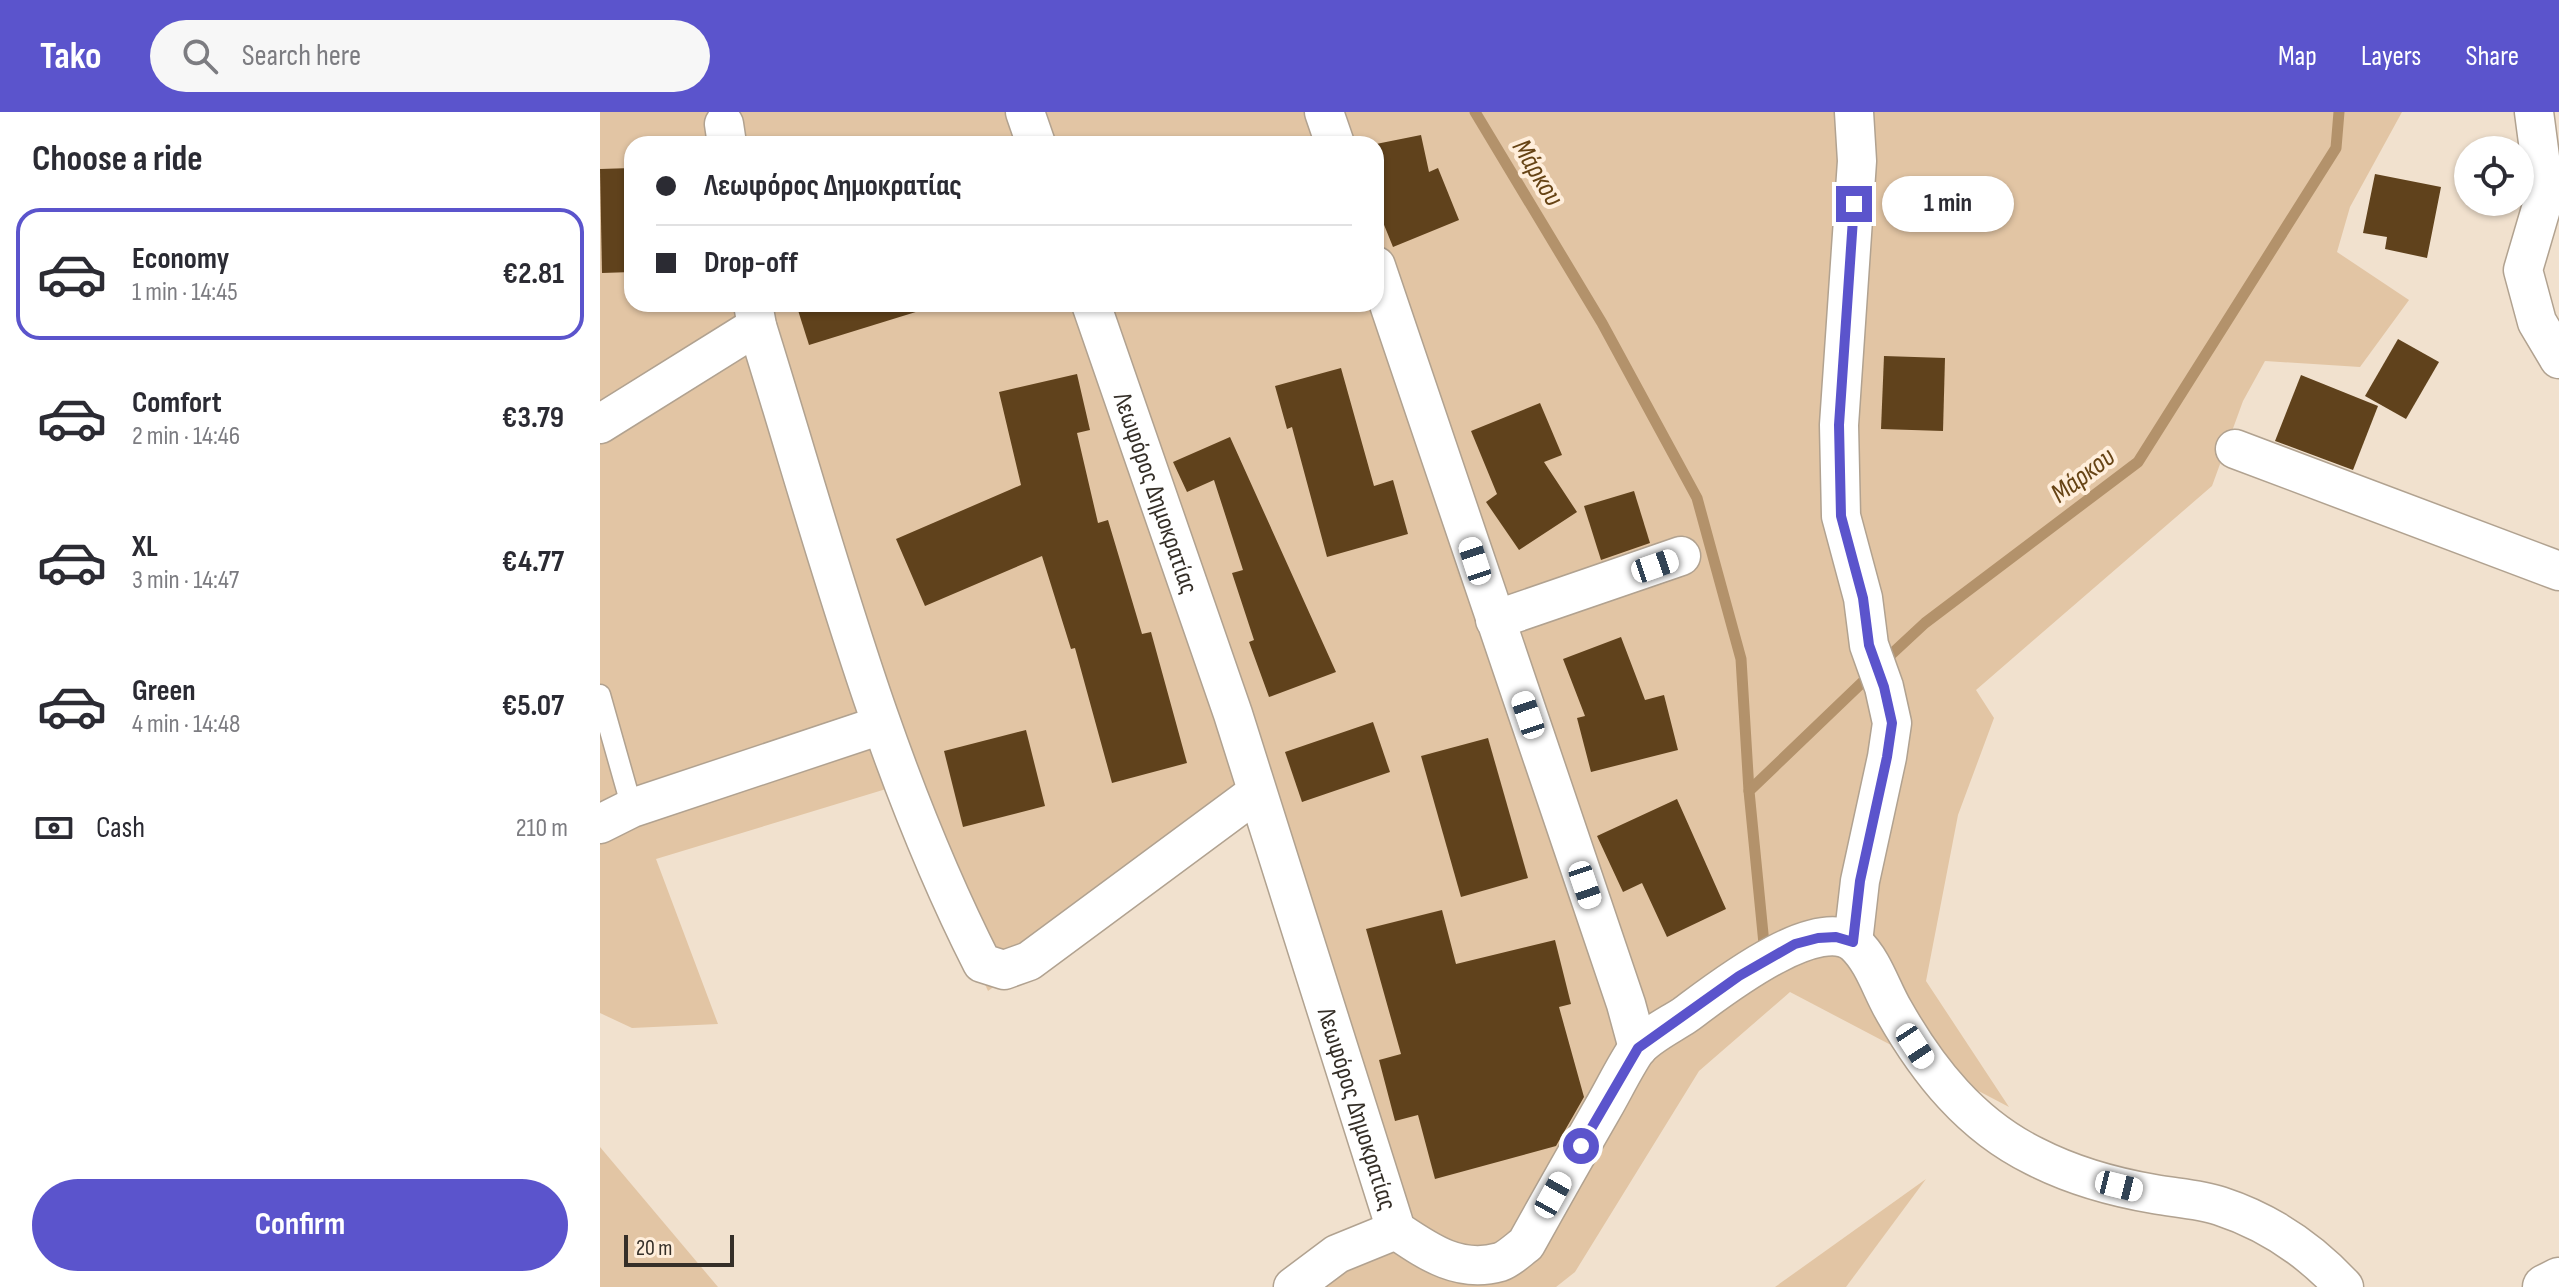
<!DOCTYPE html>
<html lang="en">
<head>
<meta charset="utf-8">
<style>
	body { margin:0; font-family:"Sofia Sans Condensed",sans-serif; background:#f7f7f7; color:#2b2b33; height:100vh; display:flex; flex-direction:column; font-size:30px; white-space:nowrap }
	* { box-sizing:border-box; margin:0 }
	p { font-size:26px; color:#7c7c81 }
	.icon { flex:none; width:44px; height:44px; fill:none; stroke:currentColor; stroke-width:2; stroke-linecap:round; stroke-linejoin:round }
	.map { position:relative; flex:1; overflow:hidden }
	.sheet { display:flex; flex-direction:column; background:#fff; width:600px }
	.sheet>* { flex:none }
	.guide { position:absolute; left:24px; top:24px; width:760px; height:176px; border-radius:24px; box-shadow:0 2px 6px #0004; display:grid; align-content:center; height:176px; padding:0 32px; background:#fff }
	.tools { position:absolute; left:1854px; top:24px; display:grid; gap:16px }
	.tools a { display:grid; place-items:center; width:80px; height:80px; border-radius:50%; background:#fff; box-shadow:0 2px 6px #0004; font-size:40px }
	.scale { position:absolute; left:24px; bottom:20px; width:110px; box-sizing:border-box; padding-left:8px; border:4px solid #352f28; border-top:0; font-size:22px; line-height:28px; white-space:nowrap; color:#352f28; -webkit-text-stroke:6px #ffeedb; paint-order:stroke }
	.end { position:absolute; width:36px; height:36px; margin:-18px; border:10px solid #5b54cc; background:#fff; box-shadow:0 0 0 4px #fff }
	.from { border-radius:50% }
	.bubble { position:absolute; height:56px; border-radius:28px; background:#fff; box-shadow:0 2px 6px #0004; font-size:26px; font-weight:700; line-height:56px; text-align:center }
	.car { position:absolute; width:24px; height:48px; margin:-24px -12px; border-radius:10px; box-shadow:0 0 6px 2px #0007; background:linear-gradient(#fff 24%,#345 0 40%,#fff 0 76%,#345 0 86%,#fff 0) }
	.guide b { display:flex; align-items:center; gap:28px; height:76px; font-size:30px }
	.guide b+b { border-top:2px solid #e1e1e2 }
	.guide i { width:20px; height:20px; background:#2b2b33 }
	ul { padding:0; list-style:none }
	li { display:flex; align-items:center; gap:24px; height:132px; margin:0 16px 12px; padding:0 16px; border:4px solid transparent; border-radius:24px }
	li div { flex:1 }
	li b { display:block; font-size:30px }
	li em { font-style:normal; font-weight:700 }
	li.current { border-color:#5b54cc }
	li>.icon { width:72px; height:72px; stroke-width:1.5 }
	h2 { padding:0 32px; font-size:36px; line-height:96px }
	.pay { display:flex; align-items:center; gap:20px; height:88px; padding:0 32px; font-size:30px }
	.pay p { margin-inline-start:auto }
	.cta { display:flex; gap:16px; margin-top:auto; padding:16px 32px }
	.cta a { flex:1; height:92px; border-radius:48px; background:#5b54cc; color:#fff; font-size:32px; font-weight:700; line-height:92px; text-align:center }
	header { display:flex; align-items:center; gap:48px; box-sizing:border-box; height:112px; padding:0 40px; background:#5b54cc; color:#fff }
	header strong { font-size:38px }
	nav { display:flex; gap:44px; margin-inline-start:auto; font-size:28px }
	.search { width:560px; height:72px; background:#f7f7f7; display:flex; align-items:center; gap:20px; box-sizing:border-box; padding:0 28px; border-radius:44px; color:#7c7c81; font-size:30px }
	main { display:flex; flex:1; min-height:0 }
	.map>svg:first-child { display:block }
</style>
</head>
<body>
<header>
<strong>Tako</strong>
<div class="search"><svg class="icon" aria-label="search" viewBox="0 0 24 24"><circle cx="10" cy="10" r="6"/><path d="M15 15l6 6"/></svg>Search here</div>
<nav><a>Map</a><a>Layers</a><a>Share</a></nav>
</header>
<main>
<section class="sheet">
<h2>Choose a ride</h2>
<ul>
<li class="current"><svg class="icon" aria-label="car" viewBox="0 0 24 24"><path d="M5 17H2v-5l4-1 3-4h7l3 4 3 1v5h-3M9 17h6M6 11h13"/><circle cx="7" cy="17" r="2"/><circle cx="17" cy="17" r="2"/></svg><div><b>Economy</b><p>1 min · 14:45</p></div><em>€2.81</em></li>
<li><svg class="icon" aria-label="car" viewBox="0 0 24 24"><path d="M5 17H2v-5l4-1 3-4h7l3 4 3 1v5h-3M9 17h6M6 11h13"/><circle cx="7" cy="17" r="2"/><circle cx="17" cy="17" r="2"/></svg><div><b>Comfort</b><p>2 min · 14:46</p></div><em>€3.79</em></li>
<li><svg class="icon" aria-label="car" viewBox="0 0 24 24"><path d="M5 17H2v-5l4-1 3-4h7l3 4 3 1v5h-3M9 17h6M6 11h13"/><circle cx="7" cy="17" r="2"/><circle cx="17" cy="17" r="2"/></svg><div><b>XL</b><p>3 min · 14:47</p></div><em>€4.77</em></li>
<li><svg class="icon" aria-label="car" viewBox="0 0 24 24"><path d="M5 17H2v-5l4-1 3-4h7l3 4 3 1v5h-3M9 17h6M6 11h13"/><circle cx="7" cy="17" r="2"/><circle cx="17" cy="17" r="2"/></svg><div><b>Green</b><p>4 min · 14:48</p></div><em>€5.07</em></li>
</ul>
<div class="pay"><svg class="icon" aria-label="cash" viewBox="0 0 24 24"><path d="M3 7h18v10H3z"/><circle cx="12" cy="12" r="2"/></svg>Cash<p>210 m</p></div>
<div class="cta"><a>Confirm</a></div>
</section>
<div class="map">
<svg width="1959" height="1175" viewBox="0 0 1959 1175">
	<rect width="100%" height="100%" fill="#f1e1ce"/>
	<g fill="#e2c5a4" fill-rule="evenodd">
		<path d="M0 0H1802L1750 95 1737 140 1809 188 1760 255 1665 249 1643 289 1612 374 1376 578 1394 606 1358 703 1326 869 1409 995 1190 880 1099 959 975 1160 956 1175H693L795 1118 656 681 388 879 296 674 56 747 118 912 32 916 0 901ZM32 32H776V192H32Z"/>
		<path d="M0 1035 118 1175H0Z"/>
		<path d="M1326 1067 1246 1175H1175Z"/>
	</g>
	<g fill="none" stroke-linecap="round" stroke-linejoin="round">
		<g stroke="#b3926b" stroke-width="11">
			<path d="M875 0 1002 211 1097 386 1141 547 1149 679"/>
			<path d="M1283 550 1325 511 1538 350 1736 36 1739 0"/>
			<path d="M1164 832 1149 679 1271 562"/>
		</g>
	</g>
	<g fill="#60421c">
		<path d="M821 23 829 60 838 56 859 108 793 135 776 93V32Z"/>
		<path d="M32 56V160L2 161 0 57Z"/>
		<path d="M1775 62 1841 75 1827 146 1785 137 1787 125 1763 121Z"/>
		<path d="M196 192H318L319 199 209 233Z"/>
		<path d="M1798 227 1839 250 1806 307 1765 284Z"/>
		<path d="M1284 244 1345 246 1343 319 1281 317Z"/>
		<path d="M741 256 774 374 793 368 808 422 727 445 692 315 687 317 675 274Z"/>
		<path d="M477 262 490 318 477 321 498 411 508 408 542 522 551 520 587 651 512 671 475 536 471 537 442 444 325 494 296 427 421 373 399 280Z"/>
		<path d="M1701 263 1778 294 1753 358 1675 329Z"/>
		<path d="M940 291 962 343 944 350 977 400 919 438 886 390 897 382 871 319Z"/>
		<path d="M630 325 736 560 669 585 649 530 654 528 632 461 643 458 614 368 587 380 573 350Z"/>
		<path d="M1034 379 1050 431 1001 448 984 394Z"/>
		<path d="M1021 525 1045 588 1064 583 1078 638 991 660 977 606 985 604 963 547Z"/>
		<path d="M773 610 790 660 702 690 685 640Z"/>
		<path d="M426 618 445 694 363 715 344 639Z"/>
		<path d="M888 626 928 766 861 785 821 644Z"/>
		<path d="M1077 687 1126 797 1067 825 1042 771 1023 780 997 724Z"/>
		<path d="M842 798 856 852 955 828 971 892 959 895 984 985 956 1034 835 1067 818 1003 795 1009 779 948 801 942 766 817Z"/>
	</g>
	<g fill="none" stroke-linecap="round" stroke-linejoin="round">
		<defs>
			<path id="lane" d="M0 583 32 696"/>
			<g id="street">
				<path d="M425 0 436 32"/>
				<path d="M724 0 735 32"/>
				<path d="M1934 0 1945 83 1923 158 1937 210 1959 247"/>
				<path d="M124 12 127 32"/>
				<path d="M776 154 1026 892 1038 936"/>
				<path d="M153 192 157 214C224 428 280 650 382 851L404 858 429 849 656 681"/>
				<path id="s1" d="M491 192 633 602 796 1118C827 1139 859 1162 900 1150 909 1147 918 1138 926 1132 951 1087 977 1041 1003 996 1014 977 1024 956 1036 938 1047 924 1070 913 1085 903 1115 881 1218 799 1255 832 1274 850 1281 877 1294 899 1328 959 1371 1013 1434 1044 1471 1063 1513 1075 1554 1082 1576 1086 1599 1087 1620 1094 1669 1110 1709 1137 1744 1175"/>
				<path d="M0 312 157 214"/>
				<path d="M1635 337 1959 459"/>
				<path d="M895 508 1081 444"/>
				<path d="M0 712 32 696 281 613"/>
				<path d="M1253 830 1260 769 1287 645 1292 611 1284 575 1269 533 1263 486 1241 404 1239 313 1257 49 1254 0"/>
				<path d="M693 1175 737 1142 796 1118"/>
			</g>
			<path id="secondary" d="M1945 1175 1959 1168"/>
		</defs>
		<use href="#lane" stroke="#b1a290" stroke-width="23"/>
		<use href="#street" stroke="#b1a290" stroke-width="41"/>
		<use href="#secondary" stroke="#b1a290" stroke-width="47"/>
		<use href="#lane" stroke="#fff" stroke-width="20"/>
		<use href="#street" stroke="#fff" stroke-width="38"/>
		<use href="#secondary" stroke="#fff" stroke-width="44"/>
	</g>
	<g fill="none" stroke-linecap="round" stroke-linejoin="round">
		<path stroke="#5b54cc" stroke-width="10" d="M981 1034 1038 936 1139 864 1195 832 1218 826 1236 825 1253 830 1260 769 1287 645 1292 611 1284 575 1269 533 1263 486 1241 404 1239 313 1254 92"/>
	</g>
	<g text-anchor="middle" stroke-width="8" stroke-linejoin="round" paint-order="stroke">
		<g font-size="26" fill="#352f28" stroke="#ffeedb">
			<text dy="9" stroke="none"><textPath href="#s1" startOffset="200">Λεωφόρος Δημοκρατίας</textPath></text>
			<text dy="9" stroke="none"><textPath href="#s1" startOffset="848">Λεωφόρος Δημοκρατίας</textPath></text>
		</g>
		<g font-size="28" font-style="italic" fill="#664314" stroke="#ffeedb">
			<text transform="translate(939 60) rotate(59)" y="10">Μάρκου</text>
			<text transform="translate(1482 362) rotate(-37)" y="10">Μάρκου</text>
		</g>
	</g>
</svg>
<div class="tools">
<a><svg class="icon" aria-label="locate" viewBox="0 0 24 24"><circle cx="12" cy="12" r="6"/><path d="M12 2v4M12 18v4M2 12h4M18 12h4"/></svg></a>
</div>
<div class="scale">20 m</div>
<i class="end from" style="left:981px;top:1034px"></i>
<i class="end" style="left:1254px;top:92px"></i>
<div class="bubble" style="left:1282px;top:64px;width:132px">1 min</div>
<i class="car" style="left:875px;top:449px;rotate:342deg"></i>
<i class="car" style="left:1055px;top:454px;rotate:71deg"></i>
<i class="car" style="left:928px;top:603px;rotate:341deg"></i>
<i class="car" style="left:985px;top:773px;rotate:161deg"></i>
<i class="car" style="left:1315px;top:934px;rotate:147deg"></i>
<i class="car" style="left:1519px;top:1074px;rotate:104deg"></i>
<i class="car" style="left:953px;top:1083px;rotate:29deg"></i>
<div class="guide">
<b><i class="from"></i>Λεωφόρος Δημοκρατίας</b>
<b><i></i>Drop-off</b>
</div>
</div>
</main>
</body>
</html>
